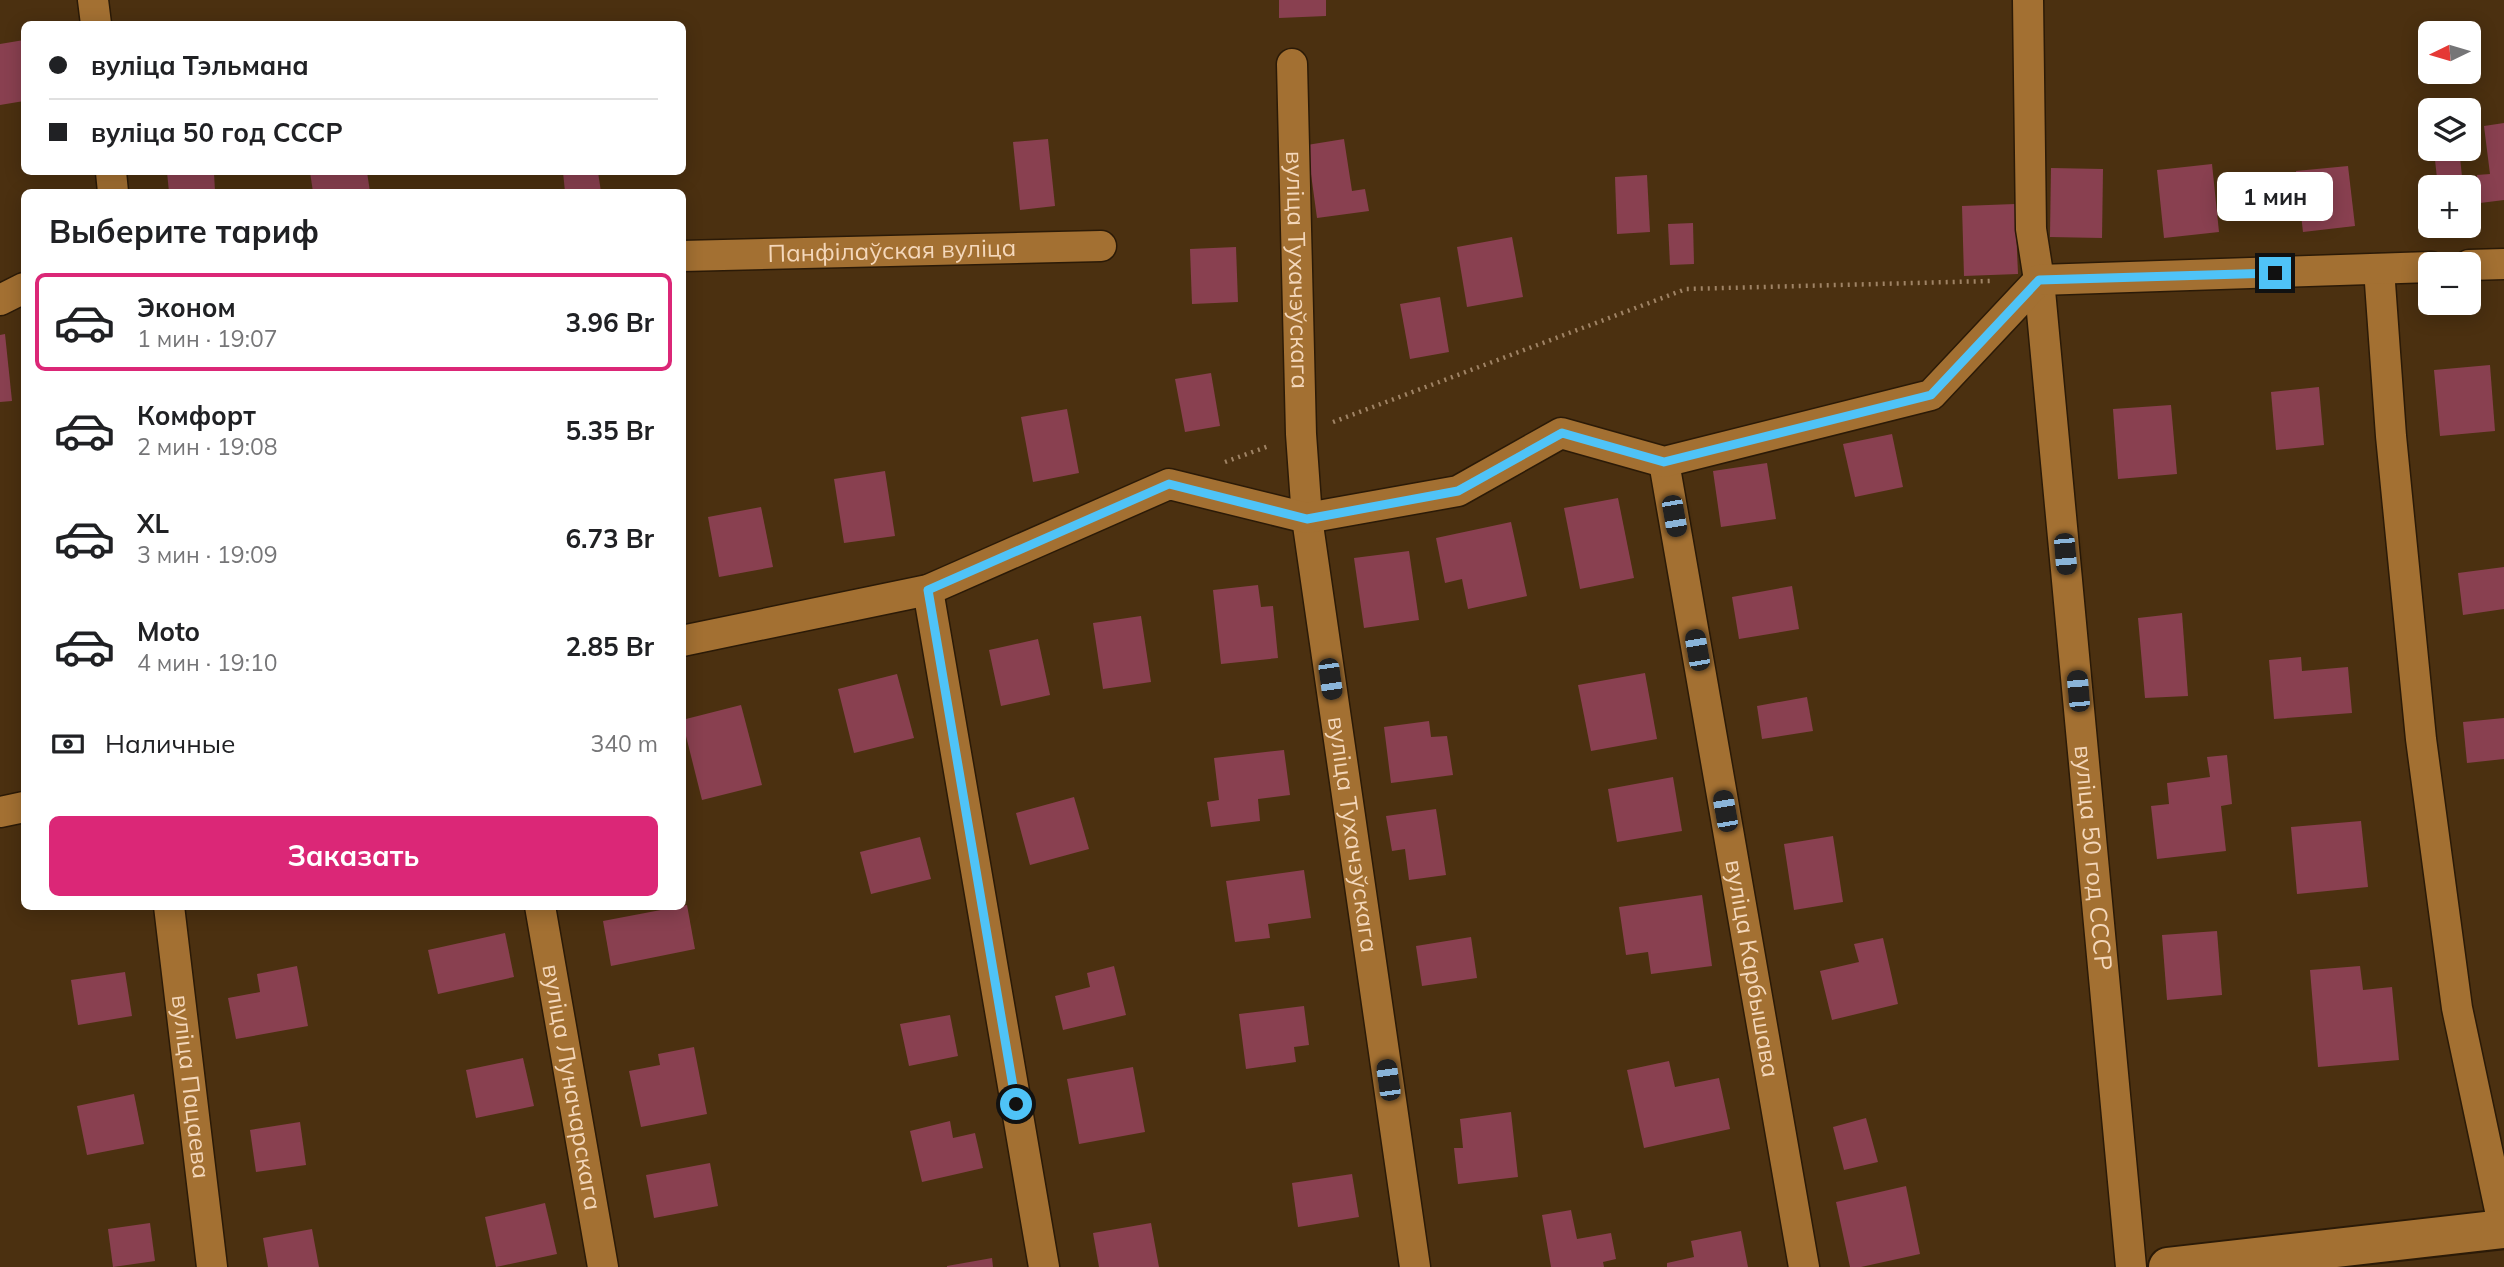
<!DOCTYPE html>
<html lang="ru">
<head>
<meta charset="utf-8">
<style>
	body { margin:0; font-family:Mulish,sans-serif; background:#f2f2f2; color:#202124; height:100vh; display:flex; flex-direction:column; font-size:26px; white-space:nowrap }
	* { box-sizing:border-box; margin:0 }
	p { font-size:23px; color:#757577 }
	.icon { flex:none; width:38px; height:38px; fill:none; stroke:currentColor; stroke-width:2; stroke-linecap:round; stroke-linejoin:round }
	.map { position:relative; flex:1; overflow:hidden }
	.side { position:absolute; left:21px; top:189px; width:665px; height:721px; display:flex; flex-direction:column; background:#fff; border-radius:10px; box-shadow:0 4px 18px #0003 }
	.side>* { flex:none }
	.top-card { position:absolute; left:21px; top:21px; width:665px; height:154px; border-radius:10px; box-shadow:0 4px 18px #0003; display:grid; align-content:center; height:154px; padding:0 28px; background:#fff }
	.needle { width:46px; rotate:265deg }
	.tools { position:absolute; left:2418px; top:21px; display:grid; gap:14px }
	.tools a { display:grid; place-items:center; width:63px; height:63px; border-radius:10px; background:#fff; box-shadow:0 4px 18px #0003; font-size:35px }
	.end { position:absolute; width:32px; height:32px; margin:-16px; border:9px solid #4fc3f7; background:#111; box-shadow:0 0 0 4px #111 }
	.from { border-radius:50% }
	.bubble { position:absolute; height:49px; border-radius:10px; background:#fff; box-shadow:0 4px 18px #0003; font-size:23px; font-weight:700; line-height:49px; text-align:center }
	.car { position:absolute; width:21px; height:42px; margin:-21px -10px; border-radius:9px; box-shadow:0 0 5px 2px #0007; background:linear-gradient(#222 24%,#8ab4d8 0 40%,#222 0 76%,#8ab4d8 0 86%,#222 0) }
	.top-card b { display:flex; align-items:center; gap:24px; height:66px; font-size:26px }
	.top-card b+b { border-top:2px solid #e0e0e0 }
	.top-card i { width:18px; height:18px; background:#202124 }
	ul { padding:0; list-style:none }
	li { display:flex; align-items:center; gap:21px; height:98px; margin:0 14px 10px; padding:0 14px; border:4px solid transparent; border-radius:10px }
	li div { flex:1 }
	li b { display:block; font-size:26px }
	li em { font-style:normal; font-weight:700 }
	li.active { border-color:#db2777 }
	li>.icon { width:63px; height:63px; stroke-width:1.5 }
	h2 { padding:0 28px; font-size:32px; line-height:84px }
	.pay { display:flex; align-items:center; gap:18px; height:77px; padding:0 28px; font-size:26px }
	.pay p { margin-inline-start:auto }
	.button { display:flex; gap:14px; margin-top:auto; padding:14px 28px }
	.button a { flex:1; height:80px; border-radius:10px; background:#db2777; color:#fff; font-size:28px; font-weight:700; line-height:80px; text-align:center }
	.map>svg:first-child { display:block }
</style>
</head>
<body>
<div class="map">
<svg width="2504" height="1267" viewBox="0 0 2504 1267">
	<rect width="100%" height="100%" fill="#4b3010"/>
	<g fill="#894050">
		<path d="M1279 0H1326V16L1279 18Z"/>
		<path d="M24 40V101L0 105V44Z"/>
		<path d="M2504 123V200L2480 203 2477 175 2490 174 2484 126Z"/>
		<path d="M1048 139 1055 206 1020 210 1013 142Z"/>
		<path d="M1344 139 1352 191 1365 189 1369 211 1317 218 1307 145Z"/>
		<path d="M2460 157 2463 187H2438L2435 160Z"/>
		<path d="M2212 164 2219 232 2164 238 2157 170Z"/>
		<path d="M2348 166 2355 226 2303 232 2296 171Z"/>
		<path d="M2051 168 2103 169 2102 238 2050 237Z"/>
		<path d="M167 172H214L215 192H169Z"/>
		<path d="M310 172H367L370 192H313Z"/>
		<path d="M563 172H598L601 192H565Z"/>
		<path d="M1647 175 1650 232 1617 234 1615 177Z"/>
		<path d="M2015 204 2018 274 1964 276 1962 206Z"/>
		<path d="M1693 223 1694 264 1670 265 1668 224Z"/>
		<path d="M1512 237 1523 297 1467 307 1457 247Z"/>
		<path d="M1236 247 1238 302 1192 304 1190 249Z"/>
		<path d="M1440 297 1449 352 1410 359 1400 304Z"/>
		<path d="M5 334 12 401 0 402V335Z"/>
		<path d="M2490 365 2495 431 2440 436 2434 370Z"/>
		<path d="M1211 373 1220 426 1185 432 1175 379Z"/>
		<path d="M2319 387 2324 445 2276 450 2271 392Z"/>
		<path d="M2171 405 2177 474 2118 479 2113 409Z"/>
		<path d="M1067 409 1079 473 1033 482 1021 417Z"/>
		<path d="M1892 434 1903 487 1855 497 1843 444Z"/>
		<path d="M1767 463 1776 519 1721 527 1713 471Z"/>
		<path d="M885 471 895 536 844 543 834 479Z"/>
		<path d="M1618 498 1634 578 1580 589 1564 508Z"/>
		<path d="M761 507 773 567 719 577 708 517Z"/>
		<path d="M1511 522 1527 596 1468 609 1462 579 1445 583 1436 538Z"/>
		<path d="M1409 551 1419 620 1364 628 1354 558Z"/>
		<path d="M2504 567V609L2463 615 2458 573Z"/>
		<path d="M1258 585 1261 607 1273 606 1278 658 1221 664 1213 590Z"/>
		<path d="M1792 586 1799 629 1739 639 1732 597Z"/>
		<path d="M2182 613 2188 696 2145 698 2138 618Z"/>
		<path d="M1141 616 1151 682 1103 689 1093 623Z"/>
		<path d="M1038 639 1050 695 1001 706 989 650Z"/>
		<path d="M2301 657 2302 671 2348 667 2352 713 2274 719 2269 660Z"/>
		<path d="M1645 673 1657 739 1591 751 1578 685Z"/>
		<path d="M897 674 914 738 854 753 838 689Z"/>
		<path d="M1807 697 1813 731 1762 739 1757 706Z"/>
		<path d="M741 705 762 785 702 800 682 720Z"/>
		<path d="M2504 718V759L2467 763 2463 722Z"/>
		<path d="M1429 721 1431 737 1447 736 1453 775 1391 783 1384 727Z"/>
		<path d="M1284 750 1290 795 1258 799 1260 821 1211 827 1207 802 1219 800 1214 758Z"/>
		<path d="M2227 755 2232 804 2221 806 2226 851 2157 859 2151 806 2169 804 2167 783 2210 777 2207 757Z"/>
		<path d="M1673 777 1682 831 1617 842 1608 789Z"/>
		<path d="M1074 797 1089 849 1030 865 1016 813Z"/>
		<path d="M1436 809 1446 875 1409 880 1405 849 1392 851 1386 816Z"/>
		<path d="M2361 821 2368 887 2297 894 2291 827Z"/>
		<path d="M1833 836 1843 902 1794 910 1784 844Z"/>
		<path d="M920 837 931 879 871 894 860 852Z"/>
		<path d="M1304 870 1311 918 1268 924 1270 938 1235 942 1226 881Z"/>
		<path d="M1702 895 1712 966 1651 974 1648 952 1626 955 1619 907Z"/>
		<path d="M687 905 695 949 611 966 603 921Z"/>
		<path d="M2217 931 2222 995 2167 1000 2162 935Z"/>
		<path d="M505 933 514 977 438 994 428 950Z"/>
		<path d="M1471 937 1477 978 1422 986 1416 946Z"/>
		<path d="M1883 938 1898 1004 1832 1020 1820 971 1859 962 1854 944Z"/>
		<path d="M297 966 308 1026 236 1039 228 998 260 992 257 974Z"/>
		<path d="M1114 966 1126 1015 1063 1030 1055 996 1090 987 1087 973Z"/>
		<path d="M2360 966 2363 990 2392 987 2399 1060 2318 1067 2310 970Z"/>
		<path d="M125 972 132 1016 78 1025 71 980Z"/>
		<path d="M1304 1006 1309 1045 1294 1047 1296 1062 1246 1069 1239 1014Z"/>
		<path d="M950 1015 958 1056 909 1066 900 1024Z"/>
		<path d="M694 1047 707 1114 641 1127 629 1071 660 1065 658 1054Z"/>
		<path d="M523 1058 534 1106 476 1118 466 1070Z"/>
		<path d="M1669 1061 1675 1087 1719 1078 1730 1129 1644 1148 1627 1070Z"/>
		<path d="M1133 1067 1145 1132 1079 1144 1067 1079Z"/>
		<path d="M134 1094 144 1144 87 1155 77 1106Z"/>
		<path d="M1511 1112 1518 1177 1458 1184 1454 1148H1463L1460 1119Z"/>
		<path d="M1866 1118 1878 1162 1844 1170 1833 1127Z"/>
		<path d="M950 1121 953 1138 975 1133 983 1168 922 1182 910 1131Z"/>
		<path d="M300 1122 306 1165 256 1172 250 1130Z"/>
		<path d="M710 1163 718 1206 654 1218 646 1175Z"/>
		<path d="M1352 1174 1359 1217 1298 1227 1292 1183Z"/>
		<path d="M1906 1186 1920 1254 1861 1267H1850L1836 1202Z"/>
		<path d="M545 1203 557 1254 496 1267 485 1217Z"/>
		<path d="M1571 1210 1577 1239 1611 1233 1616 1259 1603 1262 1604 1267H1551L1542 1215Z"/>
		<path d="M150 1223 155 1261 113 1267 108 1229Z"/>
		<path d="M1151 1223 1159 1267H1099L1093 1233Z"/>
		<path d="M312 1229 319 1267H268L263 1238Z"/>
		<path d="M1741 1231 1748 1267H1667V1263L1694 1257 1691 1241Z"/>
		<path d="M992 1258 993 1267H947V1266Z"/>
	</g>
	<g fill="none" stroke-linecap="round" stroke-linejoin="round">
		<defs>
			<g id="street">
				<path d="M93 0 96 24"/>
				<path id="s1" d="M2028 0 2031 229 2039 280 2131 1267"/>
				<path id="s2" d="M1292 64 1301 434 1307 518 1415 1267"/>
				<path d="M111 172 113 192"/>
				<path id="s3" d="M682 256 1101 246"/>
				<path d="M2469 265 2504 264"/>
				<path d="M2379 269 2391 436 2421 739 2457 1008 2504 1229"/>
				<path d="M0 300 24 288"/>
				<path id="s4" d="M1664 462 1804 1267"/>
				<path d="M928 590 1044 1267"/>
				<path d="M682 641 928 590 1169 484 1307 518 1458 491 1561 433 1664 462 1931 395 2039 280 2431 267"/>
				<path d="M0 812 24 807"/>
				<path id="s5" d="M169 906 212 1267"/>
				<path id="s6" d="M540 906 603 1267"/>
			</g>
			<path id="secondary" d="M2168 1267 2504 1229"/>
		</defs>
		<use href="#street" stroke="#2b1a07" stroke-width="33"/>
		<use href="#secondary" stroke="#2b1a07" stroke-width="42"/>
		<g stroke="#9f8365" stroke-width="4.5" stroke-dasharray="2 5" stroke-linecap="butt">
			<path d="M1333 422 1686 289 1990 281"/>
			<path d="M1225 462 1269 446"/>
		</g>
		<use href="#street" stroke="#a37032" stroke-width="30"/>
		<use href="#secondary" stroke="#a37032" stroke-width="38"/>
	</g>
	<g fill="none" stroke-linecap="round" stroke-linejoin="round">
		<path stroke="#4fc3f7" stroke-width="9" d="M1016 1104 928 590 1169 484 1307 519 1458 491 1562 433 1664 462 1931 395 2039 280 2275 273"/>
	</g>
	<g text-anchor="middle" stroke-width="6" stroke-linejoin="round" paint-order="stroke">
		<g font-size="24" fill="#f4d7ba" stroke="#2e1901">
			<text dy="8" stroke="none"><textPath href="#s3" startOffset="210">Панфілаўская вуліца</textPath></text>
			<text dy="8" stroke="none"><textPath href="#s2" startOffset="206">вуліца Тухачэўскага</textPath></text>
			<text dy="8" stroke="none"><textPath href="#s2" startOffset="774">вуліца Тухачэўскага</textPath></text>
			<text dy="8" stroke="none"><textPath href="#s1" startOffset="861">вуліца 50 год СССР</textPath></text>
			<text dy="8" stroke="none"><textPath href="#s4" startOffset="514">вуліца Карбышава</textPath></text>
			<text dy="8" stroke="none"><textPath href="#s5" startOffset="182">вуліца Пацаева</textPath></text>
			<text dy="8" stroke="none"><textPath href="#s6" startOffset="184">вуліца Луначарскага</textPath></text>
		</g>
	</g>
</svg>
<div class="tools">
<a><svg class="needle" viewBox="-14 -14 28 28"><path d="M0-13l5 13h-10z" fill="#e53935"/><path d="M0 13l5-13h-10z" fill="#757577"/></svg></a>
<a><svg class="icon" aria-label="layers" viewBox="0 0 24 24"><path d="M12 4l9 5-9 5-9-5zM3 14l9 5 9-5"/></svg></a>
<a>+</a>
<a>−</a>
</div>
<i class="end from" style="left:1016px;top:1104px"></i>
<i class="end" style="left:2275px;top:273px"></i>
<div class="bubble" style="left:2217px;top:172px;width:116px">1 мин</div>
<i class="car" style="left:1674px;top:516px;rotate:170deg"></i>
<i class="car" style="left:2065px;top:554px;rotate:175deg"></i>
<i class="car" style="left:1697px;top:650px;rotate:350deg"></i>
<i class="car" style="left:1330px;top:679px;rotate:172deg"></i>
<i class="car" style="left:2078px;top:691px;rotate:355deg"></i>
<i class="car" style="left:1725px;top:811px;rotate:350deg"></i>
<i class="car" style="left:1388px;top:1080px;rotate:352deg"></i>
<div class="top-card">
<b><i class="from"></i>вуліца Тэльмана</b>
<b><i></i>вуліца 50 год СССР</b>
</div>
<section class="side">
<h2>Выберите тариф</h2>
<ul>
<li class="active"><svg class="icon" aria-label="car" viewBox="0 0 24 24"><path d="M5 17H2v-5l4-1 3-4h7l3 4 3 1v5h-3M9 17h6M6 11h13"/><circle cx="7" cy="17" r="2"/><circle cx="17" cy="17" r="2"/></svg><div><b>Эконом</b><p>1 мин · 19:07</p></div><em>3.96 Br</em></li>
<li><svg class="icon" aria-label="car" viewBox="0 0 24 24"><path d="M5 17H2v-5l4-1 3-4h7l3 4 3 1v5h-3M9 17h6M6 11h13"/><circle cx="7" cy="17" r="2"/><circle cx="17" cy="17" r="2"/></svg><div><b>Комфорт</b><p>2 мин · 19:08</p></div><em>5.35 Br</em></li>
<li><svg class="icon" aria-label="car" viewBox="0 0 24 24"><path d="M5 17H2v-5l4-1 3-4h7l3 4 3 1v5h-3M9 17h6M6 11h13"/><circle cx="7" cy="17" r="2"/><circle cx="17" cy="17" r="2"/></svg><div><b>XL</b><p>3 мин · 19:09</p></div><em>6.73 Br</em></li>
<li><svg class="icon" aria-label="car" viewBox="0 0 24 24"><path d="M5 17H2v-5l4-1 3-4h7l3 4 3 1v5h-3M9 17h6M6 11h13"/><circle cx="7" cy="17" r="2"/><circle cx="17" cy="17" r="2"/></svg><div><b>Moto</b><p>4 мин · 19:10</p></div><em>2.85 Br</em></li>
</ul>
<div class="pay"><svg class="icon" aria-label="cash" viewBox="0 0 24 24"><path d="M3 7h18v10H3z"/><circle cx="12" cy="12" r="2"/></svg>Наличные<p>340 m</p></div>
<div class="button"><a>Заказать</a></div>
</section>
</div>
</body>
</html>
